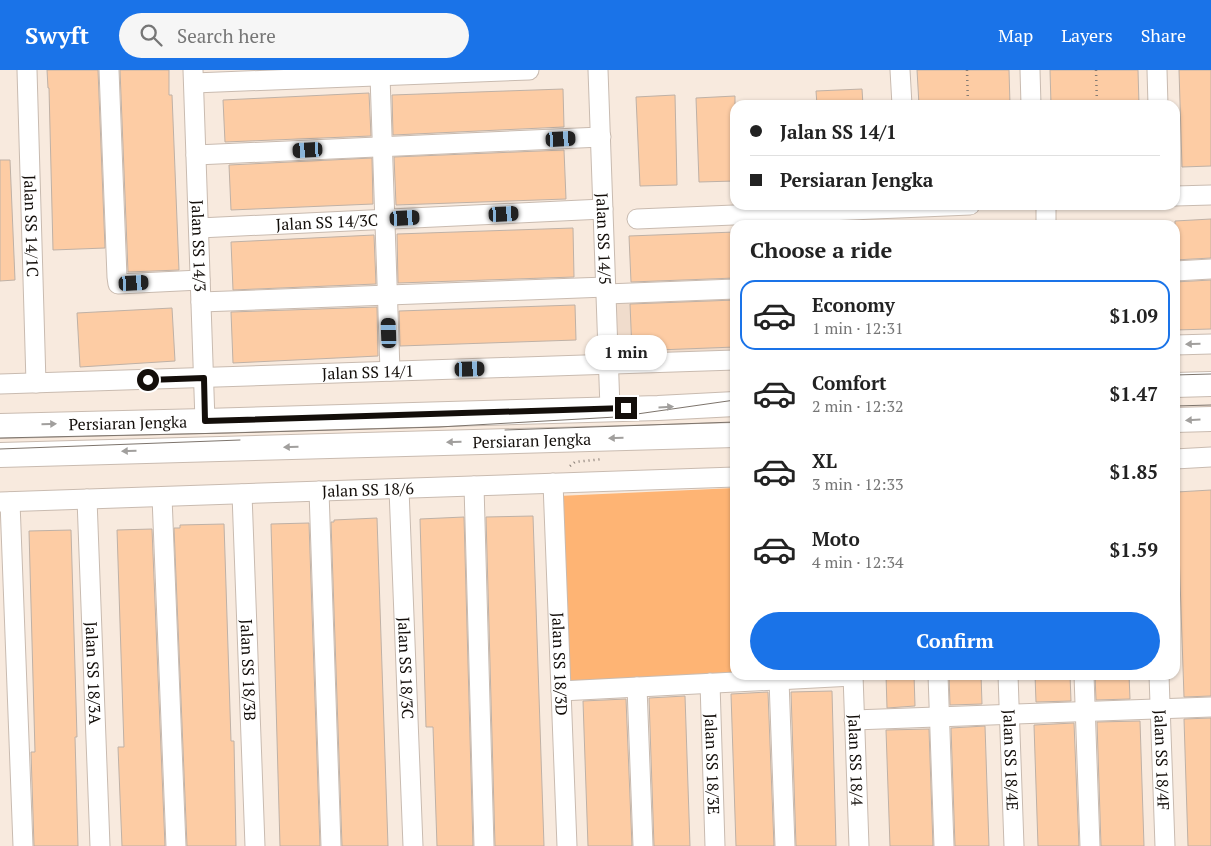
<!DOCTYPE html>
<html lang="en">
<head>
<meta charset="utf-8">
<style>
	body { margin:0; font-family:"PT Serif",serif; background:#f6f6f6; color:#222; height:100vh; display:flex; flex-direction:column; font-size:19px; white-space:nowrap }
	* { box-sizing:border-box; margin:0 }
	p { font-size:16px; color:#767676 }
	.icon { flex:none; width:28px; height:28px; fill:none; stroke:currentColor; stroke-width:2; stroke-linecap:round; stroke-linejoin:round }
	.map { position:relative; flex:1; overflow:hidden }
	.side { position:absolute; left:730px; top:150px; width:450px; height:460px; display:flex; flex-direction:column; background:#fff; border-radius:15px; box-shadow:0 1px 4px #0004 }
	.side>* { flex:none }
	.top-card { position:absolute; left:730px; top:30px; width:450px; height:110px; border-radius:15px; box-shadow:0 1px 4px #0004; display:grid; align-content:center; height:110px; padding:0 20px; background:#fff }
	.end { position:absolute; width:22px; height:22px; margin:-11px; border:6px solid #130e0a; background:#fff; box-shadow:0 0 0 2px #fff }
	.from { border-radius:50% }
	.bubble { position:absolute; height:35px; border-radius:18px; background:#fff; box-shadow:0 1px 4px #0004; font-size:16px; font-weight:600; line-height:35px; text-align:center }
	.car { position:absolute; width:15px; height:30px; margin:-15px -8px; border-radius:6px; box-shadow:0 0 4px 1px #0007; background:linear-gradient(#222 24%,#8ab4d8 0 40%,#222 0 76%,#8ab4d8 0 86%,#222 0) }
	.top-card b { display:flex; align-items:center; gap:18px; height:48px; font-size:19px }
	.top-card b+b { border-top:1px solid #e0e0e0 }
	.top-card i { width:12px; height:12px; background:#222 }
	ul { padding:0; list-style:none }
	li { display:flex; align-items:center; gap:15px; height:70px; margin:0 10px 8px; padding:0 10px; border:2px solid transparent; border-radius:15px }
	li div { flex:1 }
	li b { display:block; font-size:19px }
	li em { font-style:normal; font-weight:600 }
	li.on { border-color:#1a73e8 }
	li>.icon { width:45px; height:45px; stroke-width:1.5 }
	h2 { padding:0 20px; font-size:22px; line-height:60px }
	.primary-button { display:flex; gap:10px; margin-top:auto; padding:10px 20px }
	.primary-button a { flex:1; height:58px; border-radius:30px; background:#1a73e8; color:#fff; font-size:20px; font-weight:600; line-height:58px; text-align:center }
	header { display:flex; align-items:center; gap:30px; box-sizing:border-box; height:70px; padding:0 25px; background:#1a73e8; color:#fff }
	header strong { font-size:24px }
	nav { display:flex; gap:28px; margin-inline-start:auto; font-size:18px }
	.search { width:350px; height:45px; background:#f6f6f6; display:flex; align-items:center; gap:12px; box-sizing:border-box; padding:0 18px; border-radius:28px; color:#767676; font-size:19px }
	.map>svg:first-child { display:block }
</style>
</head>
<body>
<header>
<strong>Swyft</strong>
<div class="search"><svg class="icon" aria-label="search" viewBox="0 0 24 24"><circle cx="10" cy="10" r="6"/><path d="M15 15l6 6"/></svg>Search here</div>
<nav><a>Map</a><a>Layers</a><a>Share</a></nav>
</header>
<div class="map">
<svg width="1211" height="776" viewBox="0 0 1211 776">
	<rect width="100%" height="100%" fill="#f8eade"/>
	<path fill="#f0dccc" d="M735 223V287L616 292 614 228Z"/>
	<path fill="#feb474" d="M735 418V604L567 612 558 426Z"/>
	<g fill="#fdcca4" stroke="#bfb1a6">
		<path d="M47 0H98L105 178 53 180 49 18H48Z"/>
		<path d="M120 0H169V25H172L179 200 128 202Z"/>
		<path d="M917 0H1009L1010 35H919Z"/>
		<path d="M1050 0H1138L1139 35H1051Z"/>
		<path d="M1179 0H1211V96L1182 97Z"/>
		<path d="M563 19 564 57 393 65 392 25Z"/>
		<path d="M862 19 863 35H817L816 21Z"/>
		<path d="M369 23 371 66 225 72 223 30Z"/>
		<path d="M675 25 677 115 640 116 636 27Z"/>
		<path d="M735 26V111L699 112 696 28Z"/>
		<path d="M564 80 566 129 396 135 394 87Z"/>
		<path d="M372 88 373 134 231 140 229 95Z"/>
		<path d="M0 90H10L15 210 0 211Z"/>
		<path d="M1211 149V188L1175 190V151Z"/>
		<path d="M573 158 574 207 398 213 397 164Z"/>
		<path d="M735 162V208L631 212 629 166Z"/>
		<path d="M374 165 376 214 233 220 231 172Z"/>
		<path d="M1211 210V259L1175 260V212Z"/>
		<path d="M735 230V277L632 281 630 234Z"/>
		<path d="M575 235 576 270 400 276 399 241Z"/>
		<path d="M377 237 378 286 233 293 231 242Z"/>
		<path d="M172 238 175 291 80 297 77 243Z"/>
		<path d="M1211 420V626L1184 627 1177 422Z"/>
		<path d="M533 446 544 776H495L486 447Z"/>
		<path d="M464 447 473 776H437L433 657H426L420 449Z"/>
		<path d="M377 448 388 776H342L331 452H334V450Z"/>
		<path d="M309 453 320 776H280L271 454Z"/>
		<path d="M224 454 231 671H234L236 776H187L174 458H180V455Z"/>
		<path d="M152 459 165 776H122L118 677H124L117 460Z"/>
		<path d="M71 460 77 667H75L78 776H34L31 682H35L29 461Z"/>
		<path d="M886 605H914L915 636 887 638Z"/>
		<path d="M949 605H981L982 634 950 635Z"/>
		<path d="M1035 605H1070L1071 631 1036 632Z"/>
		<path d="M1095 605H1129L1130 629 1096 630Z"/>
		<path d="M832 621 836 776H796L791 622Z"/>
		<path d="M768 622 774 776H736L731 624Z"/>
		<path d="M685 626 690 776H654L649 628Z"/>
		<path d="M626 629 632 776H588L583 631Z"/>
		<path d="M1211 648V776H1188L1184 649Z"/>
		<path d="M1140 651 1144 776H1101L1097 652Z"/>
		<path d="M1074 653 1079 776H1038L1034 655Z"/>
		<path d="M985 656 989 776H955L951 658Z"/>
		<path d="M929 659 933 776H890L886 660Z"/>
	</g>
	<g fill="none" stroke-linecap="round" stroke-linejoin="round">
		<defs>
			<g id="minor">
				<path id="s1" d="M27 0 36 313"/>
				<path d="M109 0 117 207 118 214 200 210"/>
				<path id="s2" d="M193 0 205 351"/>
				<path id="s3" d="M598 0 610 338"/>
				<path d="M900 0 902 35"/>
				<path d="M1030 0 1031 35"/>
				<path d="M1157 0 1158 35"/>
				<path d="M380 6 390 301"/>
				<path d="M194 13 529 0"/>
				<path d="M196 85 601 67"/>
				<path d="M1175 126 1211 125"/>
				<path d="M1046 135V155"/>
				<path d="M637 149 970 135"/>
				<path id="s4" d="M199 158 603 139"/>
				<path d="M1175 201 1211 199"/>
				<path d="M606 224 735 219"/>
				<path d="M201 232 606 217"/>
				<path d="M1175 275 1211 274"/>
				<path id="s5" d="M0 314 735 290"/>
				<path d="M1175 389 1211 387"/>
				<path id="s6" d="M553 413 567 776"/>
				<path d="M474 416 484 776"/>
				<path id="s7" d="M399 419 413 776"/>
				<path d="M319 421 331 776"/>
				<path id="s8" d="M242 424 255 776"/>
				<path d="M162 427 176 776"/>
				<path id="s9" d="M87 429 100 776"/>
				<path id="s10" d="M0 432 735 407"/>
				<path d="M10 432 23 776"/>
				<path id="s11" d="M853 605 859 776"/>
				<path d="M938 605 944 776"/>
				<path id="s12" d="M1008 605 1014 776"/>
				<path d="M1084 605 1090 776"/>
				<path id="s13" d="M1159 605 1165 776"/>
				<path d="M779 610 785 776"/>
				<path id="s14" d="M710 613 715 776"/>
				<path d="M637 617 643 776"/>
				<path d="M561 621 853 606"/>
				<path d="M854 650 1211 637"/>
			</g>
			<g id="major">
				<path d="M1175 315 1211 314"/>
				<path d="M1175 350 1211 349"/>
				<path id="s15" d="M0 356 205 351 658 338 735 334"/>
				<path id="s16" d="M0 385 735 365"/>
			</g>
		</defs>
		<use href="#minor" stroke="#c9bbb0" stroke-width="21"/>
		<use href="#major" stroke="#c9bbb0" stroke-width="26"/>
		<g stroke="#847a72" stroke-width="2.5" stroke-dasharray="1 4" stroke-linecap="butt">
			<path d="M967 0 968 35"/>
			<path d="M1096 0 1097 35"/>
			<path d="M570 396 575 392 603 389"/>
		</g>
		<use href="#minor" stroke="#fff" stroke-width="19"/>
		<use href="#major" stroke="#fff" stroke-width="24"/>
		<g stroke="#7d746c" stroke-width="1">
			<path d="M1175 305 1211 304"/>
			<path d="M1175 336 1211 335"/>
			<path d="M505 360 735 352"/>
			<path d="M0 368 228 363 439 357 616 347 735 330"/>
			<path d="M0 379 240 370"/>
		</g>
	</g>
	<defs><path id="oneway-solid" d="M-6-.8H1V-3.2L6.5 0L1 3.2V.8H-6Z" transform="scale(1.25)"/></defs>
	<g fill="#a19f9d">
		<use href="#oneway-solid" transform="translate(1193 274) rotate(178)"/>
		<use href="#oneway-solid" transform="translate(666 337) rotate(-3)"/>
		<use href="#oneway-solid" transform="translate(1193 350) rotate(177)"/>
		<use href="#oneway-solid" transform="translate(49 354) rotate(-2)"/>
		<use href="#oneway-solid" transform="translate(616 368) rotate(179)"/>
		<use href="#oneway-solid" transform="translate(454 372) rotate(178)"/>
		<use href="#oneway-solid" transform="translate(291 377) rotate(178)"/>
		<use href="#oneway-solid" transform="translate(129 381) rotate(178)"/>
	</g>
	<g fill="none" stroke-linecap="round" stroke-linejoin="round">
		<path stroke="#130e0a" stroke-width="6" d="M148 310 204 308 205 351 626 338"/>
	</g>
	<g text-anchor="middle" stroke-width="4" stroke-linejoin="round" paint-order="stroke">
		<g font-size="16" fill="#130e0a" stroke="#fff">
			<text dy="6" stroke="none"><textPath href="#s4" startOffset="128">Jalan SS 14/3C</textPath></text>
			<text dy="6" stroke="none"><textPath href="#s1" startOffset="156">Jalan SS 14/1C</textPath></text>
			<text dy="6" stroke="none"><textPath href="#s3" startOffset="169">Jalan SS 14/5</textPath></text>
			<text dy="6" stroke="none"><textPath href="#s2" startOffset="176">Jalan SS 14/3</textPath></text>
			<text dy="6" stroke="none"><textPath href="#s5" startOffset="368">Jalan SS 14/1</textPath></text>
			<text dy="6" stroke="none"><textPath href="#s15" startOffset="128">Persiaran Jengka</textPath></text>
			<text dy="6" stroke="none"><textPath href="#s16" startOffset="532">Persiaran Jengka</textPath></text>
			<text dy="6" stroke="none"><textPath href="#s10" startOffset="368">Jalan SS 18/6</textPath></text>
			<text dy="6" stroke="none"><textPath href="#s6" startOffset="181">Jalan SS 18/3D</textPath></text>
			<text dy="6" stroke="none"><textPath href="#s7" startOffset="179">Jalan SS 18/3C</textPath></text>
			<text dy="6" stroke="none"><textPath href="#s8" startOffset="176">Jalan SS 18/3B</textPath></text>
			<text dy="6" stroke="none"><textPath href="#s9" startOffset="174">Jalan SS 18/3A</textPath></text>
			<text dy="6" stroke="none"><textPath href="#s12" startOffset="85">Jalan SS 18/4E</textPath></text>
			<text dy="6" stroke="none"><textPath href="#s13" startOffset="85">Jalan SS 18/4F</textPath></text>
			<text dy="6" stroke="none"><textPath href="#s11" startOffset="85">Jalan SS 18/4</textPath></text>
			<text dy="6" stroke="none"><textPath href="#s14" startOffset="81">Jalan SS 18/3E</textPath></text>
		</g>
	</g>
</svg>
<i class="end from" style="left:148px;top:310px"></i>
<i class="end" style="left:626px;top:338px"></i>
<div class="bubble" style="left:585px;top:265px;width:82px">1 min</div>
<i class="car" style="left:561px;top:69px;rotate:87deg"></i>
<i class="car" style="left:308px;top:80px;rotate:267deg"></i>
<i class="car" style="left:504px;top:144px;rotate:87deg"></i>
<i class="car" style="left:405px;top:148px;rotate:87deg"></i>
<i class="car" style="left:134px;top:213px;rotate:87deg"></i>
<i class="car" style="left:389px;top:263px;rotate:358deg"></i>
<i class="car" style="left:470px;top:299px;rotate:88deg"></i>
<div class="top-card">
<b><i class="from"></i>Jalan SS 14/1</b>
<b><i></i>Persiaran Jengka</b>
</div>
<section class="side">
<h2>Choose a ride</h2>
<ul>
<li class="on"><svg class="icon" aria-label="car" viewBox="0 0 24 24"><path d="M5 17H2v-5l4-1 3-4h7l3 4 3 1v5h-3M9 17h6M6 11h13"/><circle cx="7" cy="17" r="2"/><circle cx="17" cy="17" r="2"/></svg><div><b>Economy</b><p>1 min · 12:31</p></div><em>$1.09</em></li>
<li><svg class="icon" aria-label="car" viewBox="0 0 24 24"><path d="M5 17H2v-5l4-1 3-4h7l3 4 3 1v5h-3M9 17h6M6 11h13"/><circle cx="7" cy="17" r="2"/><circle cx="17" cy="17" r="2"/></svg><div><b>Comfort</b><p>2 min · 12:32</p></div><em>$1.47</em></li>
<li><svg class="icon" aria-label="car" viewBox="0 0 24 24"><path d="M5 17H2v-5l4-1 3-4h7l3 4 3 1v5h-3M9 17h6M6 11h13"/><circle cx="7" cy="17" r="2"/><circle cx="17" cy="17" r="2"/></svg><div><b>XL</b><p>3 min · 12:33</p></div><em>$1.85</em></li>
<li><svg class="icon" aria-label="car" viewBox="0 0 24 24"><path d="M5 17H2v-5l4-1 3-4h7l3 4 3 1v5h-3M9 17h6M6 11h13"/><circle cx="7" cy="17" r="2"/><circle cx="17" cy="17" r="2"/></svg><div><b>Moto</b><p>4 min · 12:34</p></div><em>$1.59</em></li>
</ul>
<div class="primary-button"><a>Confirm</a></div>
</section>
</div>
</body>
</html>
